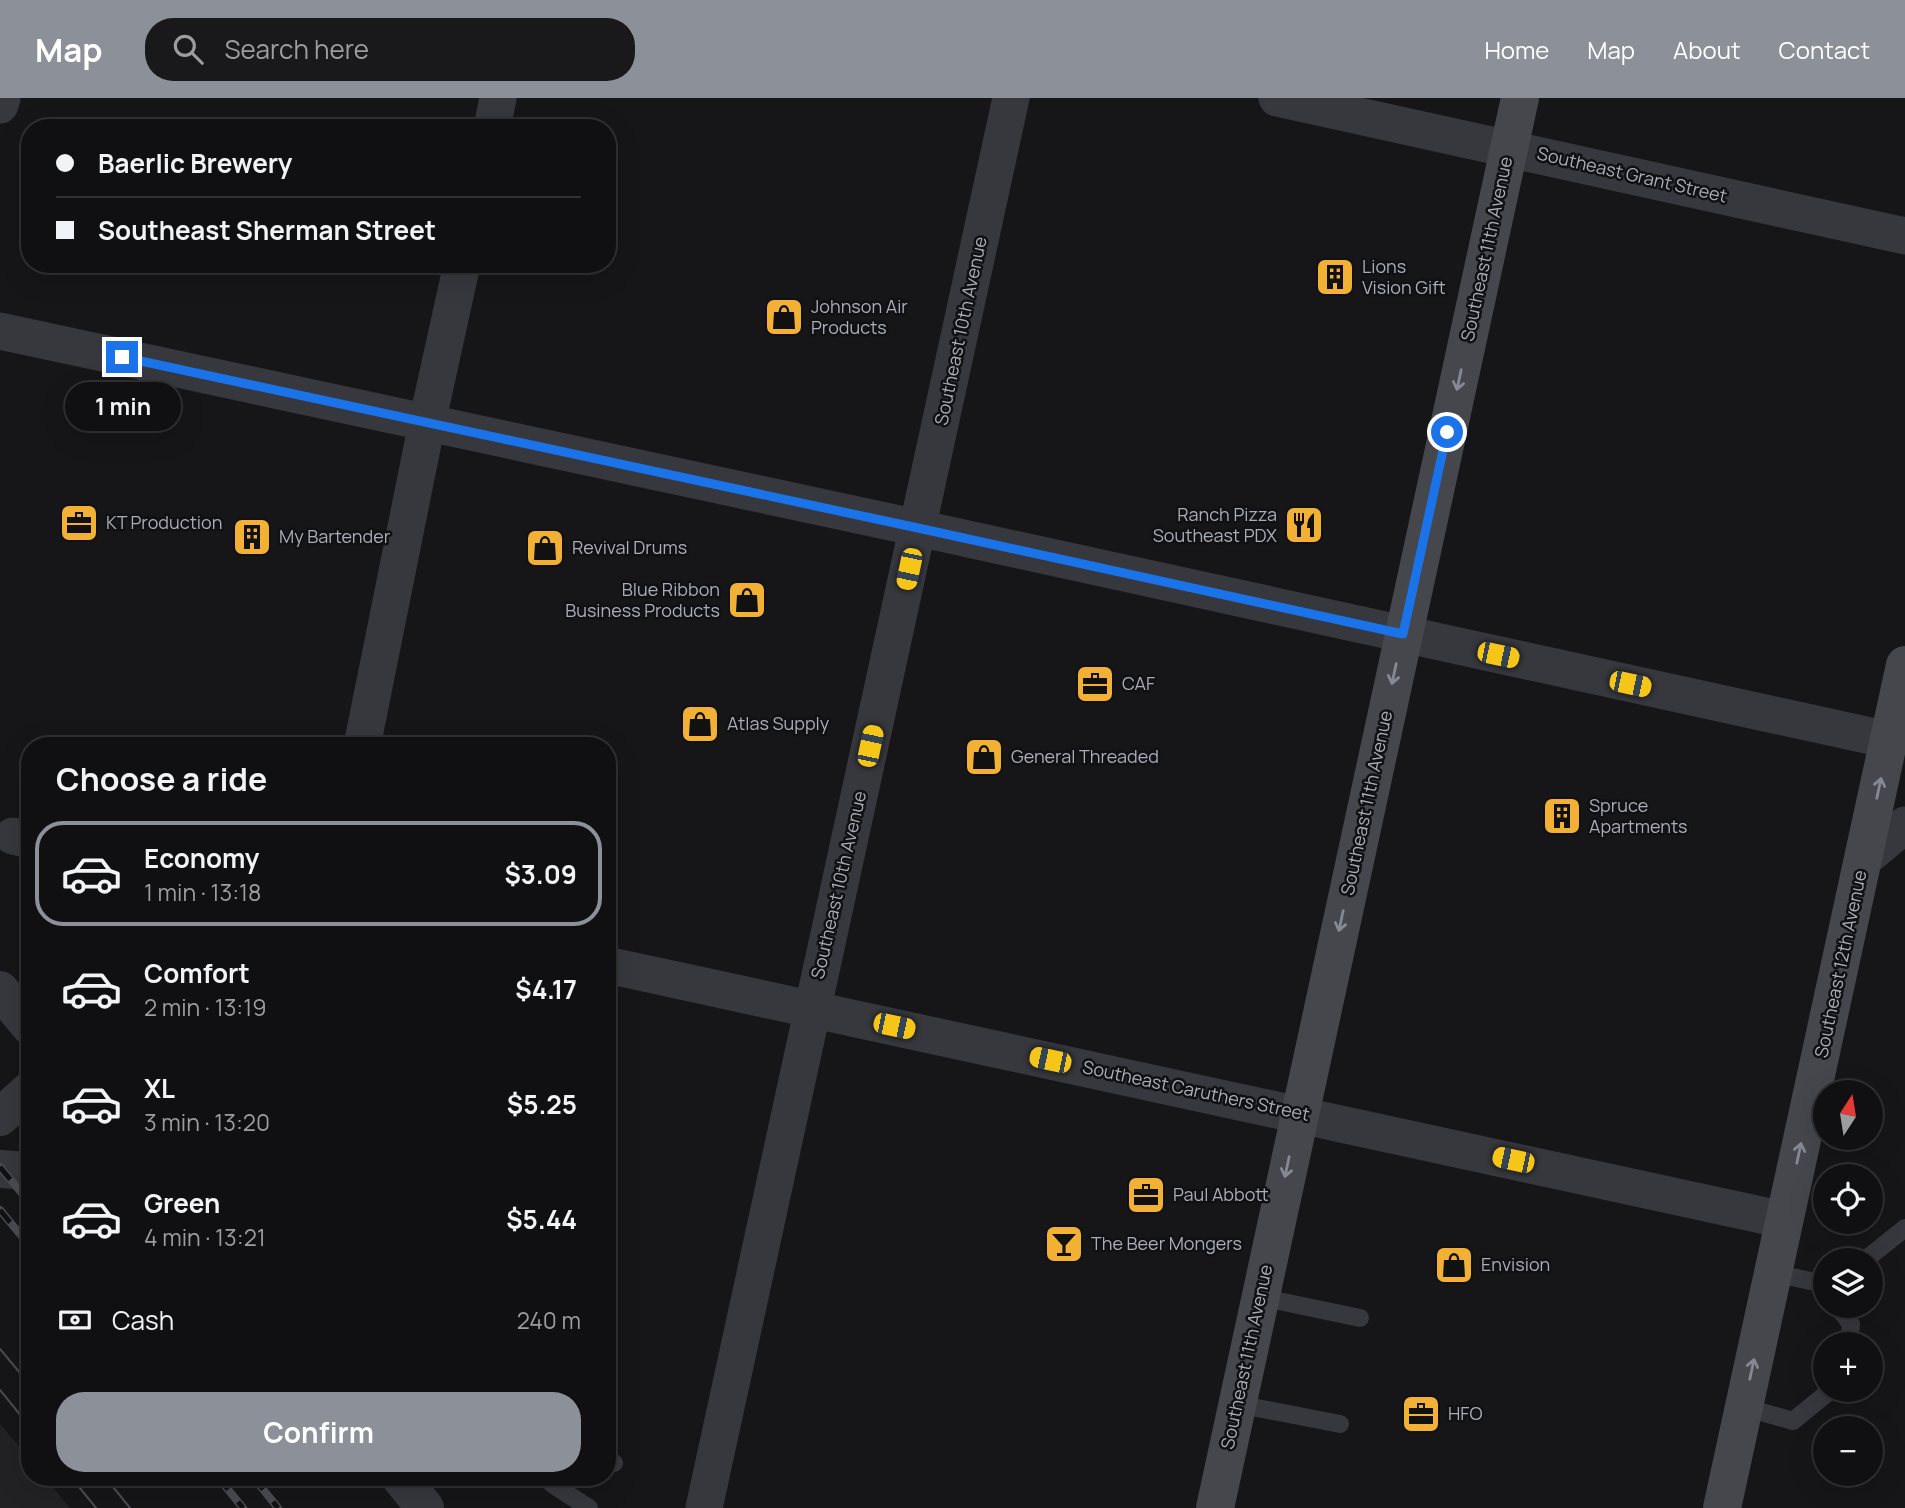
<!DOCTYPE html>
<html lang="en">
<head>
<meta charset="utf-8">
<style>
	body { margin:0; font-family:Manrope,sans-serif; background:#19191b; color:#f1f3f6; height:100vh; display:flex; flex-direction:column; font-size:26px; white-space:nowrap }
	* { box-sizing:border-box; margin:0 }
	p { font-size:23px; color:#9c9d9f }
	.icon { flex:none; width:38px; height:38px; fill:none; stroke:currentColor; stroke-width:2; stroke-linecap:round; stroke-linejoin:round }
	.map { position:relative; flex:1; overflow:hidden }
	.drawer { position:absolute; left:21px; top:639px; width:595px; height:749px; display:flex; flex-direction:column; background:#101012; border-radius:28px; box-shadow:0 7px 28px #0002,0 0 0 2px #303032 }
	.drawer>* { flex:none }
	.top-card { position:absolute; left:21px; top:21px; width:595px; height:154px; border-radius:28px; box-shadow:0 7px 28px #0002,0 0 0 2px #303032; display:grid; align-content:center; height:154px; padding:0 35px; background:#101012 }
	.needle { width:46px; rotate:12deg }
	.controls { position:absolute; left:1813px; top:982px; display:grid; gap:14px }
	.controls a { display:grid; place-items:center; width:70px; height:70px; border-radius:50%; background:#101012; box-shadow:0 7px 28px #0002,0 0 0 2px #303032; font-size:35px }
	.end { position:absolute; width:32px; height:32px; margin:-16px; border:9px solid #1a73e8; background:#fff; box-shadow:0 0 0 4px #fff }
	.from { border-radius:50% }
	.bubble { position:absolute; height:49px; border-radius:24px; background:#101012; box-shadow:0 7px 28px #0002,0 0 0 2px #303032; font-size:23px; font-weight:700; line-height:49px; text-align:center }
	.car { position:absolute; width:21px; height:42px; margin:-21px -10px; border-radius:9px; box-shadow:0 0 5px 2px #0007; background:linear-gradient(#f5c518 24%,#345 0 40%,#f5c518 0 76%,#345 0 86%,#f5c518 0) }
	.top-card b { display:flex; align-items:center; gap:24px; height:66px; font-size:26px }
	.top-card b+b { border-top:2px solid #303032 }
	.top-card i { width:18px; height:18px; background:#f1f3f6 }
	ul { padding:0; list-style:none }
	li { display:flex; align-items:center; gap:21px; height:105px; margin:0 14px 10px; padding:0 21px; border:4px solid transparent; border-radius:28px }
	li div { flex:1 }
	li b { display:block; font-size:26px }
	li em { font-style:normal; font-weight:700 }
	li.selected { border-color:#8c9099 }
	li>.icon { width:63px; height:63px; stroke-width:1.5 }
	h2 { padding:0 35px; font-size:32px; line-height:84px }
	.pay { display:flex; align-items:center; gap:18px; height:77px; padding:0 35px; font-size:26px }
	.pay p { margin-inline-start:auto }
	.button { display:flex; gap:14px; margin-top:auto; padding:14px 35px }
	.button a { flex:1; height:80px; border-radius:28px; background:#8c9099; color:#fff; font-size:28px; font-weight:700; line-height:80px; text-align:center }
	header { display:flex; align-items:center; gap:42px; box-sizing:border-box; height:98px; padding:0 35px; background:#8c9099; color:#fff }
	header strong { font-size:33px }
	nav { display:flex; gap:38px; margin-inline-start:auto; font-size:24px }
	.search { width:490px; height:63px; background:#19191b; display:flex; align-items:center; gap:18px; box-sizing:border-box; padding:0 24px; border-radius:28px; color:#9c9d9f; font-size:26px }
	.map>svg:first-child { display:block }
</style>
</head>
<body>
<header>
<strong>Map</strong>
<div class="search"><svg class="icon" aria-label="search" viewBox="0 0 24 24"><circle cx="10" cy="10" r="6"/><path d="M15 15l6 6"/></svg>Search here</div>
<nav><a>Home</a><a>Map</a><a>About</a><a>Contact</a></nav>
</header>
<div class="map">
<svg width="1905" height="1410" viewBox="0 0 1905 1410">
	<rect width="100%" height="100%" fill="#161618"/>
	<path fill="#222225" d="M0 1326 30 1361V1379H44L70 1410H0Z"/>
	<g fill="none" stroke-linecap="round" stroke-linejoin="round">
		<g stroke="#37383d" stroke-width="18">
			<path d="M1865 1162 1905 1130"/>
			<path d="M1773 1175 1820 1185 1825 1184"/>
			<path d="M1260 1199 1360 1220"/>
			<path d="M1837 1208 1851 1226 1849 1246"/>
			<path d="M1237 1306 1340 1326"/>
			<path d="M1744 1309 1793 1323 1831 1292"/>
			<path d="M607 1364 614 1365"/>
			<path d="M549 1379 552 1386 589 1410"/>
		</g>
		<g stroke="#37383d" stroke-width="37">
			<path d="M1277 0 1905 138"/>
			<path d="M0 7 2 0"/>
			<path d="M492 30 498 0"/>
			<path d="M0 233 918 430 1889 642"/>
			<path d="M362 648 427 325 462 166"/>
			<path d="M13 738 30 742"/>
			<path d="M1864 761 1905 727"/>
			<path d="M607 867 1784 1122"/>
			<path d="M704 1410 1011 0"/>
		</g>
		<g stroke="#37383d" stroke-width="38">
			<path d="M0 892 30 928"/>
			<path d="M0 1019 30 992"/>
			<path d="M0 1071 30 1073"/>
			<path d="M400 1379 425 1410"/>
		</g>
		<g stroke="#45474d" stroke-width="38">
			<path d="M1215 1410 1520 0"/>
			<path d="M1722 1410 1905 567"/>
		</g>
		<g stroke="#4a4c52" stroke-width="2">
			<path d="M0 1251 30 1287"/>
			<path d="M0 1292 30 1329"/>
			<path d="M71 1379 96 1410"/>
			<path d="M105 1379 130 1410"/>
		</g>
		<defs>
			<g id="rail">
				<path d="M0 1069 30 1105"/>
				<path d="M0 1112 30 1148"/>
				<path d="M218 1379 243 1410"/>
				<path d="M253 1379 278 1410"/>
			</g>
		</defs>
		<use href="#rail" stroke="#4a4c52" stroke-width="8"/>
		<use href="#rail" stroke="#111113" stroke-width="5" stroke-dasharray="16" stroke-linecap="butt"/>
	</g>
	<defs><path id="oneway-shaft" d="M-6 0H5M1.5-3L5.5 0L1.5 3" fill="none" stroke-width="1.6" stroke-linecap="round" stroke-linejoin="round" transform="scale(1.75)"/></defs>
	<g stroke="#858993">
		<use href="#oneway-shaft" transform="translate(1459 282) rotate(102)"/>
		<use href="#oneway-shaft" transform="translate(1394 576) rotate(102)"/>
		<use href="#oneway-shaft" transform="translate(1879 690) rotate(-78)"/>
		<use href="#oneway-shaft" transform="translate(1341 823) rotate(102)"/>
		<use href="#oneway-shaft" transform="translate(1799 1055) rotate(-78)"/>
		<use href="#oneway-shaft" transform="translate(1287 1069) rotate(102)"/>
		<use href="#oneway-shaft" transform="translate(1752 1271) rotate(-78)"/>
	</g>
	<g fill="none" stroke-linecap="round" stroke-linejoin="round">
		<path stroke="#1a73e8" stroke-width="9" d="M122 259 918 430 1403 536 1447 334"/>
	</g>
	<defs>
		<symbol id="building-square" viewBox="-11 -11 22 22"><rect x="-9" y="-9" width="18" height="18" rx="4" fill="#f2b134" stroke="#111113"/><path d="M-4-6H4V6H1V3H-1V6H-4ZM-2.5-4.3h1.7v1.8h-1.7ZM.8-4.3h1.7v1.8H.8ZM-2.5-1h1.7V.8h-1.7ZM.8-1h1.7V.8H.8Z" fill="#111"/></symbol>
		<symbol id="shop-square" viewBox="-11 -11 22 22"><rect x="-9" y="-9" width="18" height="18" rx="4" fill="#f2b134" stroke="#111113"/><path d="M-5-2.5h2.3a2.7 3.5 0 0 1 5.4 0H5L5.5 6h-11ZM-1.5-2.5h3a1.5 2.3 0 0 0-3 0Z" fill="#111"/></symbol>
		<symbol id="office-square" viewBox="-11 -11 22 22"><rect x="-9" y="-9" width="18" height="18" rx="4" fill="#f2b134" stroke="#111113"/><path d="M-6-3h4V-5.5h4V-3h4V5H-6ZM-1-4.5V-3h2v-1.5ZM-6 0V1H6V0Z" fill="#111"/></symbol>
		<symbol id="restaurant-square" viewBox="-11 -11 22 22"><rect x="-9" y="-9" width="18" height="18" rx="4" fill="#f2b134" stroke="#111113"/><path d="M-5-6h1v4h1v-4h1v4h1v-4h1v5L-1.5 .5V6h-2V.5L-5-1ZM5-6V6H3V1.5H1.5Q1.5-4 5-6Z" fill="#111"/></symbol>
		<symbol id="bar-square" viewBox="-11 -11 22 22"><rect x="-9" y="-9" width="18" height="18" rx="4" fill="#f2b134" stroke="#111113"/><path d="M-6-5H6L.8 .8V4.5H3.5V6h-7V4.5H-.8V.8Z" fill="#111"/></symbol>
	</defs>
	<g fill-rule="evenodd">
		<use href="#building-square" x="1313" y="157" width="44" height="44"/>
		<use href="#shop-square" x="762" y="197" width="44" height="44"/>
		<use href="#office-square" x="57" y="403" width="44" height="44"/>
		<use href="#restaurant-square" x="1282" y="405" width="44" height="44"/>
		<use href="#building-square" x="230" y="417" width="44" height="44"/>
		<use href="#shop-square" x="523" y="428" width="44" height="44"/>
		<use href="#shop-square" x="725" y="480" width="44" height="44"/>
		<use href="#office-square" x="1073" y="564" width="44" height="44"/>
		<use href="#shop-square" x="678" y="604" width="44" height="44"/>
		<use href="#shop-square" x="962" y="637" width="44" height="44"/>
		<use href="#building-square" x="1540" y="696" width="44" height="44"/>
		<use href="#office-square" x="1124" y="1075" width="44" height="44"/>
		<use href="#bar-square" x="1042" y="1124" width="44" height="44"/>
		<use href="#shop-square" x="1432" y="1145" width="44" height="44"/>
		<use href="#office-square" x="1399" y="1294" width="44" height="44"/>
	</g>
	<g text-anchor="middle" stroke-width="5" stroke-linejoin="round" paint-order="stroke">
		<g font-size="18" fill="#a8adb8" stroke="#111113">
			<text transform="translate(1632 77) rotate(13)" y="6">Southeast Grant Street</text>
			<text transform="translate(1487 151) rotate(-78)" y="6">Southeast 11th Avenue</text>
			<text transform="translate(961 233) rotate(-78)" y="6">Southeast 10th Avenue</text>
			<text transform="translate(1367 705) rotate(-78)" y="6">Southeast 11th Avenue</text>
			<text transform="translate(839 787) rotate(-77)" y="6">Southeast 10th Avenue</text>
			<text transform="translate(1841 866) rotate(-78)" y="6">Southeast 12th Avenue</text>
			<text transform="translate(1196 993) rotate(12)" y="6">Southeast Caruthers Street</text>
			<text transform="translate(1247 1259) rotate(-78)" y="6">Southeast 11th Avenue</text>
		</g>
		<g font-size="18" fill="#a8adb8" stroke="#111113" text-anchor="start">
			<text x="1362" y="175">Lions<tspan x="1362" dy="21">Vision Gift</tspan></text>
			<text x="811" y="215">Johnson Air<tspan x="811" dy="21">Products</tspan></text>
			<text x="1277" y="423" text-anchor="end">Ranch Pizza<tspan x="1277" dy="21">Southeast PDX</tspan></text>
			<text x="106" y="431">KT Production</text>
			<text x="279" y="445">My Bartender</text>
			<text x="572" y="456">Revival Drums</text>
			<text x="720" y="498" text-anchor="end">Blue Ribbon<tspan x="720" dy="21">Business Products</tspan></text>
			<text x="1122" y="592">CAF</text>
			<text x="727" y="632">Atlas Supply</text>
			<text x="1011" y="665">General Threaded</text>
			<text x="1589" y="714">Spruce<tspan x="1589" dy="21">Apartments</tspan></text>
			<text x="1173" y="1103">Paul Abbott</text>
			<text x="1091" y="1152">The Beer Mongers</text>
			<text x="1481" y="1173">Envision</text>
			<text x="1448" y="1322">HFO</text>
		</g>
	</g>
</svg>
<div class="controls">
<a><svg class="needle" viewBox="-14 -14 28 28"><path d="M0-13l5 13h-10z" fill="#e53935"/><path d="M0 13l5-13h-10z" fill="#9c9d9f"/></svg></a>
<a><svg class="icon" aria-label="locate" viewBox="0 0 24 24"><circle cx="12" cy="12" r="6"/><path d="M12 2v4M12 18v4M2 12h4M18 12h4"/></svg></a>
<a><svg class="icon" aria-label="layers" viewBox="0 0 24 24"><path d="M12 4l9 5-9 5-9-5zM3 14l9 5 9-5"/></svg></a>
<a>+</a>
<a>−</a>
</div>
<i class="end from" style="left:1447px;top:334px"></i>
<i class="end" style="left:122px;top:259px"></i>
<div class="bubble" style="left:65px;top:284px;width:116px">1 min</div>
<i class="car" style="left:909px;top:471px;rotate:192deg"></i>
<i class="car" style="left:1498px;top:557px;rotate:102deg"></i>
<i class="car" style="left:1630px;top:586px;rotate:102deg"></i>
<i class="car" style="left:870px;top:648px;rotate:12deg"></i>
<i class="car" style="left:894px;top:928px;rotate:102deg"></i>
<i class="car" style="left:1050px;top:962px;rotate:282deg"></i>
<i class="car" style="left:1513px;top:1062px;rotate:282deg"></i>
<div class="top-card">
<b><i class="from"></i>Baerlic Brewery</b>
<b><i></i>Southeast Sherman Street</b>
</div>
<section class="drawer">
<h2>Choose a ride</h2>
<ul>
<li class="selected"><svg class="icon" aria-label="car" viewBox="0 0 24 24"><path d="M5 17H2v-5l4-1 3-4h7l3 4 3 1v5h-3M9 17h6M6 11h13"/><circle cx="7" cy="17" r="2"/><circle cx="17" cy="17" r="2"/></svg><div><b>Economy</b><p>1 min · 13:18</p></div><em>$3.09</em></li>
<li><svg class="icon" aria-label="car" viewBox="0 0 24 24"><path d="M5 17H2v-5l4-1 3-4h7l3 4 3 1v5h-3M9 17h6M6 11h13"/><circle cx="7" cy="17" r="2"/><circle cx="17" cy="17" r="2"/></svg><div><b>Comfort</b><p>2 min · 13:19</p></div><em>$4.17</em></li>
<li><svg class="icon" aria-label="car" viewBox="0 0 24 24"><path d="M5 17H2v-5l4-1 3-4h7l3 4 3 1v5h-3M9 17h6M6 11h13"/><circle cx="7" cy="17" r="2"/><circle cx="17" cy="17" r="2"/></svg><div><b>XL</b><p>3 min · 13:20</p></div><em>$5.25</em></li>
<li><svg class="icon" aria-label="car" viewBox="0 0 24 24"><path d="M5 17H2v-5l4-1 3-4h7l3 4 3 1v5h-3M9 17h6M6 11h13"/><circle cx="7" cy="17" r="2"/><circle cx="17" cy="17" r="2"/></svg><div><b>Green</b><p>4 min · 13:21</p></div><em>$5.44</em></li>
</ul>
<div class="pay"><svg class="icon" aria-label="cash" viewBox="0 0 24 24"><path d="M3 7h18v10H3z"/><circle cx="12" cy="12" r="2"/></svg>Cash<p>240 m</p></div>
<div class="button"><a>Confirm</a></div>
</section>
</div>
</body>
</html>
